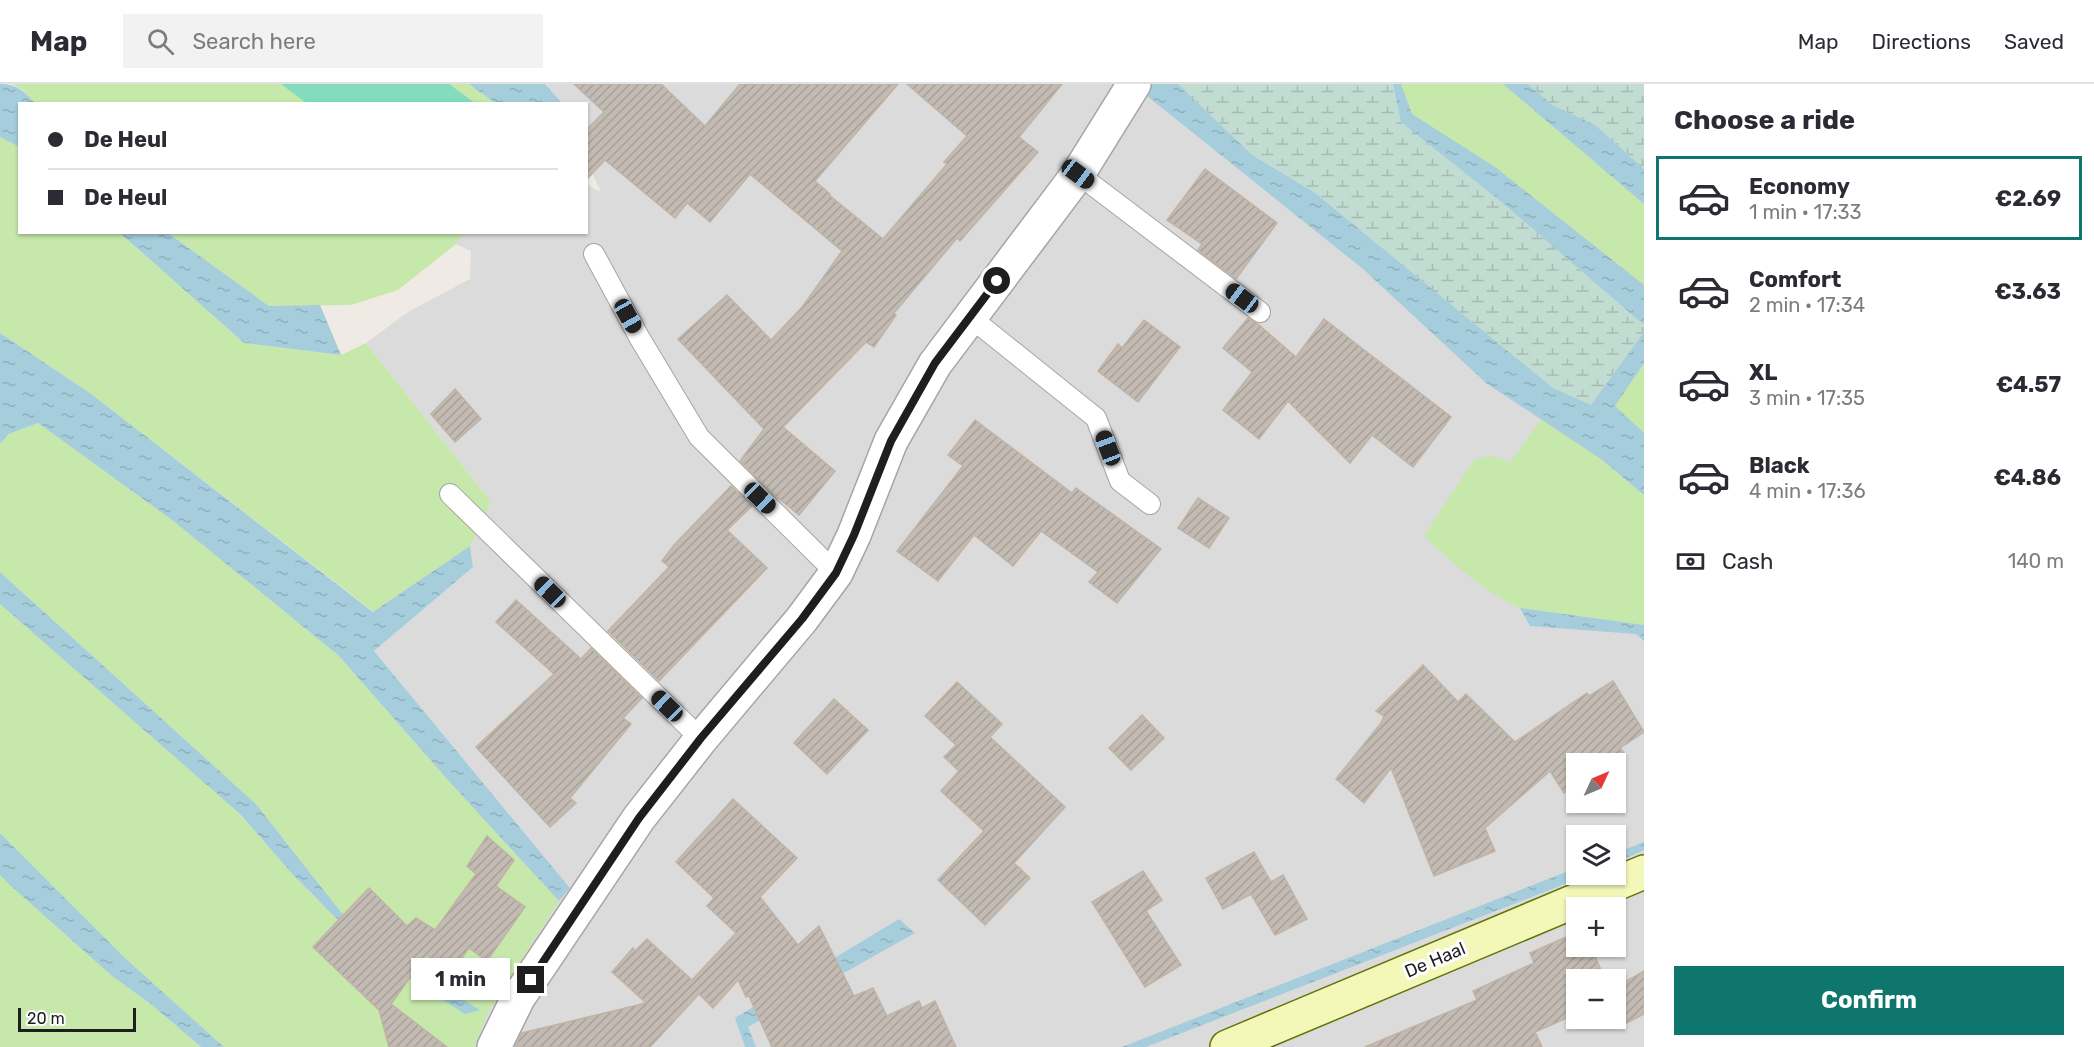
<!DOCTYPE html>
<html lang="en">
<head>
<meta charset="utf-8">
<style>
	body { margin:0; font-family:Rubik,sans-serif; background:#f2f2f3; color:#2b2b33; height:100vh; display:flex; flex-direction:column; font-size:22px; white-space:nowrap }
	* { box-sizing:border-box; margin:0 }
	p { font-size:20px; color:#7c7c81 }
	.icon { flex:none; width:33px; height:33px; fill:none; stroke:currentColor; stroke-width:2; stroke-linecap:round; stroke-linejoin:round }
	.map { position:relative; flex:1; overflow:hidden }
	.side { display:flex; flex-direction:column; background:#fff; width:450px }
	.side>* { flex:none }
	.banner { position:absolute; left:18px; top:18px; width:570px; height:132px; border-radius:0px; box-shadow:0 2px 4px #0004; display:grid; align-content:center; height:132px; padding:0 30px; background:#fff }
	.needle { width:39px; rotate:46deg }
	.controls { position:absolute; left:1566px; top:669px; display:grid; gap:12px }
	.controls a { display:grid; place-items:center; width:60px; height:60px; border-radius:0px; background:#fff; box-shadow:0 2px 4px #0004; font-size:30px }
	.scale { position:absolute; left:18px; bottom:15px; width:118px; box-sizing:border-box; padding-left:6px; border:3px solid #1e1e1e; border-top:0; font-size:16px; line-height:21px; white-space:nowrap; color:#1e1e1e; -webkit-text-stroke:4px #fff; paint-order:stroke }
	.end { position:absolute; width:27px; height:27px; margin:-14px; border:8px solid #1e1e1e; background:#fff; box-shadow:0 0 0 3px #fff }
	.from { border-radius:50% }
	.bubble { position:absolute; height:42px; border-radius:0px; background:#fff; box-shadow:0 2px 4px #0004; font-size:20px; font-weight:700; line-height:42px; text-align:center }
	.car { position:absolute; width:18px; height:36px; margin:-18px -9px; border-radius:8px; box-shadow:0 0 4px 2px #0007; background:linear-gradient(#222 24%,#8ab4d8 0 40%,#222 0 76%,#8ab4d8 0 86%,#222 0) }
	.banner b { display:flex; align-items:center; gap:21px; height:57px; font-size:22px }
	.banner b+b { border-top:2px solid #e1e1e2 }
	.banner i { width:15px; height:15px; background:#2b2b33 }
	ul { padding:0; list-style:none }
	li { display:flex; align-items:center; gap:18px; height:84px; margin:0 12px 9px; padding:0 18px; border:3px solid transparent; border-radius:0px }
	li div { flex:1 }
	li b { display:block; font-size:22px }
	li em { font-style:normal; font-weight:700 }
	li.on { border-color:#0f766e }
	li>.icon { width:54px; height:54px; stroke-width:1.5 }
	h2 { padding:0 30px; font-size:27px; line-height:72px }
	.pay { display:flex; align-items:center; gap:15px; height:66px; padding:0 30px; font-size:22px }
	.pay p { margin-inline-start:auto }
	.cta { display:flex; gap:12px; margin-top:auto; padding:12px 30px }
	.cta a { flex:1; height:69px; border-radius:0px; background:#0f766e; color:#fff; font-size:24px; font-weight:700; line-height:69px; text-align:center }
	header { display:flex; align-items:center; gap:36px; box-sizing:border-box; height:84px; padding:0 30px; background:#fff; border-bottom:2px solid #e1e1e2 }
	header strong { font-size:28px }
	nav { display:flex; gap:33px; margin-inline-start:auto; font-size:21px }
	.search { width:420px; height:54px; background:#f2f2f3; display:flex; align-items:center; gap:15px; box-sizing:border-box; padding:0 21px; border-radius:0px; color:#7c7c81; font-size:22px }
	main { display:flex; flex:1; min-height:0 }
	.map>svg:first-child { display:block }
</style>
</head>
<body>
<header>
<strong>Map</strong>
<div class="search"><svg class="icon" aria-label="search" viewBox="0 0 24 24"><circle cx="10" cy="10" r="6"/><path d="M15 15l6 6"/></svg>Search here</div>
<nav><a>Map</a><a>Directions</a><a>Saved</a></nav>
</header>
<main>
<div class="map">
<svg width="1644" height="963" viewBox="0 0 1644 963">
	<defs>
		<pattern id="wetland-marsh" width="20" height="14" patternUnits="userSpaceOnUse" patternTransform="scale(1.5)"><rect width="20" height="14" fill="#c1dcd1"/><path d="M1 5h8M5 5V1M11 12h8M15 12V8" fill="none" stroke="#a5bcb3"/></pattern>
		<pattern id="water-ripples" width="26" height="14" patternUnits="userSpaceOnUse" patternTransform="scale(1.5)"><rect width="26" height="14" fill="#a5cddc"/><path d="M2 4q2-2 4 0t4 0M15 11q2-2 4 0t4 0" fill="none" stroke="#8eb0bc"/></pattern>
		<pattern id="building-hatch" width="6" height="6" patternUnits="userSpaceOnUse" patternTransform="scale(1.5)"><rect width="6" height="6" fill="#c3bbb3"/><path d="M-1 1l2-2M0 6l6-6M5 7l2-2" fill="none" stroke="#a7a09a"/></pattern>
	</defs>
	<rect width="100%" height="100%" fill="#efebe4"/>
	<path fill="#dcdbdb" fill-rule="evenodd" d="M545 0H1644V963H224L317 816 447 695 570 804 374 567 473 483 470 462 491 418 366 259 408 228 470 195 471 167 456 160 464 149 586 148 587 101 601 108 587 78 586 20 562 19ZM1576 680H1616V718H1576ZM1576 752H1616V790H1576ZM1576 824H1616V862H1576ZM1576 896H1616V934H1576Z"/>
	<g fill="#c6e8aa">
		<path d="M12 0H469L495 19 35 20 23 6Z"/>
		<path d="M1401 0H1503L1644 120V201L1495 83 1411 30Z"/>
		<path d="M0 53 19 63 20 148 120 149 244 259 341 271 366 259 491 418 470 462 374 528 90 309 0 249Z"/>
		<path d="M168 149H464L456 160 398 206 351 221 269 222Z"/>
		<path d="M1644 279V349L1614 322Z"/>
		<path d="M1541 335 1601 375 1644 411V541L1520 524C1483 507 1454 480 1424 452L1474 376C1491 370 1495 371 1510 379Z"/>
		<path d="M38 339 172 436 338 571 447 695 559 817 487 930 475 963H224L125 874 0 749V520L241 731 294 792 338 837 400 877 340 827 256 720 0 488V360L9 350Z"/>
		<path d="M0 791 112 892 152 921 201 963H0Z"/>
	</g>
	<g fill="url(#wetland-marsh)">
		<path d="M1178 0H1393L1401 38 1504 120 1644 241V248L1591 321 1553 304 1315 109 1252 71Z"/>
		<path d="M1528 0H1644V85L1595 41 1552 21Z"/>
	</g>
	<path fill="#83dcbd" d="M281 0H449L475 19H306Z"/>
	<g fill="url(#water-ripples)">
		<path d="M0 0C17 0 24 7 35 19L20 20 19 63 0 53Z"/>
		<path d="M469 0H545L562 19H495Z"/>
		<path d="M1152 0H1178L1252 71 1315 109 1553 304 1591 321 1644 248V279L1615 322 1644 349V411L1601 375 1486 299 1363 185 1147 12Z"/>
		<path d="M1393 0H1401L1412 30 1495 83 1644 201V241L1504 120 1401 38Z"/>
		<path d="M1503 0H1528L1552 21 1595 41 1644 85V120Z"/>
		<path d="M120 149H168L269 222 320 221 341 271 244 259Z"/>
		<path d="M0 249 90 309 373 528 470 462 473 483 374 567 570 804 559 817 447 695 338 571 172 436 38 339 9 350 0 360Z"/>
		<path d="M0 488 256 720 340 827 400 877 480 926 465 930 376 874 294 792 241 731 0 520Z"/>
		<path d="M1520 524 1644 541V557L1636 550 1530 542Z"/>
		<path d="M0 749 125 874 224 963H201L152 921 112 892 11 802 0 791Z"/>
		<path d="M1644 758V766L1616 779V769Z"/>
		<path d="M1576 784V790L1588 791 1146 963H1122Z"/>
		<path d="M899 835 915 849 748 943 756 963H745L735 934Z"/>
	</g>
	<g fill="url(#building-hatch)" stroke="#c0b3a6" stroke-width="1.5">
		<path d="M574 0H661L705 42 740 0H898L815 97 830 110 829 111 883 155 947 80 944 78 967 52 907 0H1062L1019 53 1038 68 960 157 957 154 894 229 896 231 874 263 866 258 783 343 835 387 799 431 771 408 740 377 764 345 678 255 727 211 771 256 803 222 842 167 750 90 710 138 687 119 675 134 605 76 586 96V46L604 28Z"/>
		<path d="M1205 85 1277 139 1236 195 1198 166 1202 160 1167 136Z"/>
		<path d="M1248 234 1258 240 1296 273 1324 235 1451 333 1413 383 1372 351 1350 379 1288 317 1259 355 1223 326 1252 288 1223 264Z"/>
		<path d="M1144 236 1180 263 1138 318 1098 287 1118 260 1122 264Z"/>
		<path d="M455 305 481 335 455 358 431 330Z"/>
		<path d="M975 336 1072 409 1076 404 1161 465 1117 519 1089 498 1098 488 1041 447 1013 482 974 451 938 497 897 467 963 382 948 371Z"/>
		<path d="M731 402 752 422 727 446 767 484 659 597 608 547 669 483 662 477 674 461Z"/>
		<path d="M1198 414 1229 434 1209 464 1178 444Z"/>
		<path d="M516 516 581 575 591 564 642 614 623 634 631 640 570 714 576 719 550 743 476 663 554 590 496 538Z"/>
		<path d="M1423 581 1458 618 1466 610 1515 658 1587 609 1589 612 1613 597 1644 648 1620 664 1624 669 1608 680H1576V701L1564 709 1550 687 1485 744 1495 767 1434 792 1391 684 1364 719 1336 695 1381 639 1384 632 1376 627Z"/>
		<path d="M957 598 1002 640 990 653 1065 723 1014 779 1030 794 985 841 938 796 984 747 941 707 959 687 944 673 956 661 925 632Z"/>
		<path d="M834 615 868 646 827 690 794 659Z"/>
		<path d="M1142 631 1164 654 1131 686 1109 664Z"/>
		<path d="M733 715 797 774 760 813 798 861 819 842 854 912 873 904 887 932 919 917 922 924 935 917 956 963H772L749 912 746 913 738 896 713 924 699 910 650 963H515L522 949 646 919 612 888 633 864 635 867 647 855 692 896 736 849 707 822 714 814 676 778Z"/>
		<path d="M487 752 514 776 496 802 525 823 487 877 469 864 452 888 426 871 391 920 447 963H389L379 926 313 863 369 804 407 842 416 834 435 846 476 790 467 782Z"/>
		<path d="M1254 768 1271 798 1283 791 1307 835 1275 851 1251 810 1223 825 1206 794Z"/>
		<path d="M1143 787 1162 816 1146 827 1181 881 1145 903 1092 818Z"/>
		<path d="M1575 849 1576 862H1591L1605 896H1576V930L1535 948 1542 963H1365L1477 916 1473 907 1534 879 1530 869Z"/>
		<path d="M1644 887V930L1617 944 1612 934H1616V903Z"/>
	</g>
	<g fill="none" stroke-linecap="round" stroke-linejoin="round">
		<defs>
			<g id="lane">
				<path d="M1078 90 1260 228"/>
				<path d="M594 170 639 253 699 353 836 489"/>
				<path d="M970 233 1096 334 1120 397 1150 420"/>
				<path d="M450 410 701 655"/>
			</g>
			<path id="street" d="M494 963 518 914 639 734 701 655 802 535 836 489 854 451 891 357 935 280 1078 90 1134 0"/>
			<path id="secondary" d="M1227 963 1644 788"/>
		</defs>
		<use href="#lane" stroke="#a5a5a5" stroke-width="22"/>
		<use href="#street" stroke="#a5a5a5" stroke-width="36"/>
		<use href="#secondary" stroke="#637307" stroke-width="36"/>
		<use href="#lane" stroke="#fff" stroke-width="20"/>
		<use href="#street" stroke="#fff" stroke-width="33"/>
		<use href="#secondary" stroke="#f3f8b8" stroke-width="33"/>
	</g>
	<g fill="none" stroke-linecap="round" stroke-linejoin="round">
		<path stroke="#1e1e1e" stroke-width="8" d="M531 896 639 734 701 654 802 535 836 489 854 451 891 357 935 279 997 197"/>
	</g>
	<g text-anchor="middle" stroke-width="6" stroke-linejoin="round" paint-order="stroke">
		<g font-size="18" fill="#1e1e1e" stroke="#fff">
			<text transform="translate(1435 876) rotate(-23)" y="6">De Haal</text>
		</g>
	</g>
</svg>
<div class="controls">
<a><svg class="needle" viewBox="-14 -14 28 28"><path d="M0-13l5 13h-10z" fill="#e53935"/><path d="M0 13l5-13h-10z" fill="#7c7c81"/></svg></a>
<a><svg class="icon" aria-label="layers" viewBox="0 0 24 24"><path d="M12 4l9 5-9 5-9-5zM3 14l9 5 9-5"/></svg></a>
<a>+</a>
<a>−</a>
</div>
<div class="scale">20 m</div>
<i class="end from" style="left:997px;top:197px"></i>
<i class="end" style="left:531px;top:896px"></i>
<div class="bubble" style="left:411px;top:874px;width:99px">1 min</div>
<i class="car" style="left:1078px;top:90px;rotate:127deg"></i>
<i class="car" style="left:1242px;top:214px;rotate:307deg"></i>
<i class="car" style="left:628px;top:232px;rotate:151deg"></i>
<i class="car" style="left:1108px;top:364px;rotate:339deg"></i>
<i class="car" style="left:760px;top:414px;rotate:134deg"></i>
<i class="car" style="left:550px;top:508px;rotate:314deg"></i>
<i class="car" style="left:667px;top:622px;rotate:314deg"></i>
<div class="banner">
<b><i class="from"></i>De Heul</b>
<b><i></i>De Heul</b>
</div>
</div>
<section class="side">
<h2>Choose a ride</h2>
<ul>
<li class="on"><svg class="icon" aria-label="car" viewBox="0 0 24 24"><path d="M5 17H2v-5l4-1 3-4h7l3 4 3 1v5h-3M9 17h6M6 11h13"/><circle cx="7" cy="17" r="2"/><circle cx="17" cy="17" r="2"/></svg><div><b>Economy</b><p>1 min · 17:33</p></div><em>€2.69</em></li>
<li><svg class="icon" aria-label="car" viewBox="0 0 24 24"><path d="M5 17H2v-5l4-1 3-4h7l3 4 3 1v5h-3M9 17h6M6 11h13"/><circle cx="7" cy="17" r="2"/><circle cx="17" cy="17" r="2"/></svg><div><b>Comfort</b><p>2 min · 17:34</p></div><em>€3.63</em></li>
<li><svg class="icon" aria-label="car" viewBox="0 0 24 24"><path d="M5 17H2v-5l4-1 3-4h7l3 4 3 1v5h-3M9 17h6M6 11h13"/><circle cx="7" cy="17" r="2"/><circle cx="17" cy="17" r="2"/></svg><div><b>XL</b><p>3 min · 17:35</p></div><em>€4.57</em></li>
<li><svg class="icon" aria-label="car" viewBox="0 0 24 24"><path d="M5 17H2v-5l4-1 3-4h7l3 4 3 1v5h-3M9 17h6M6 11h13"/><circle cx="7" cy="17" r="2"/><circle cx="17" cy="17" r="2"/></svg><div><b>Black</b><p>4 min · 17:36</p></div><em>€4.86</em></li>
</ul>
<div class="pay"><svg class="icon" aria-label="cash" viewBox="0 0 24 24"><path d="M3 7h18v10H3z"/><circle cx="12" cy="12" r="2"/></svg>Cash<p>140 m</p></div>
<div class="cta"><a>Confirm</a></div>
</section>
</main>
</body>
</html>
